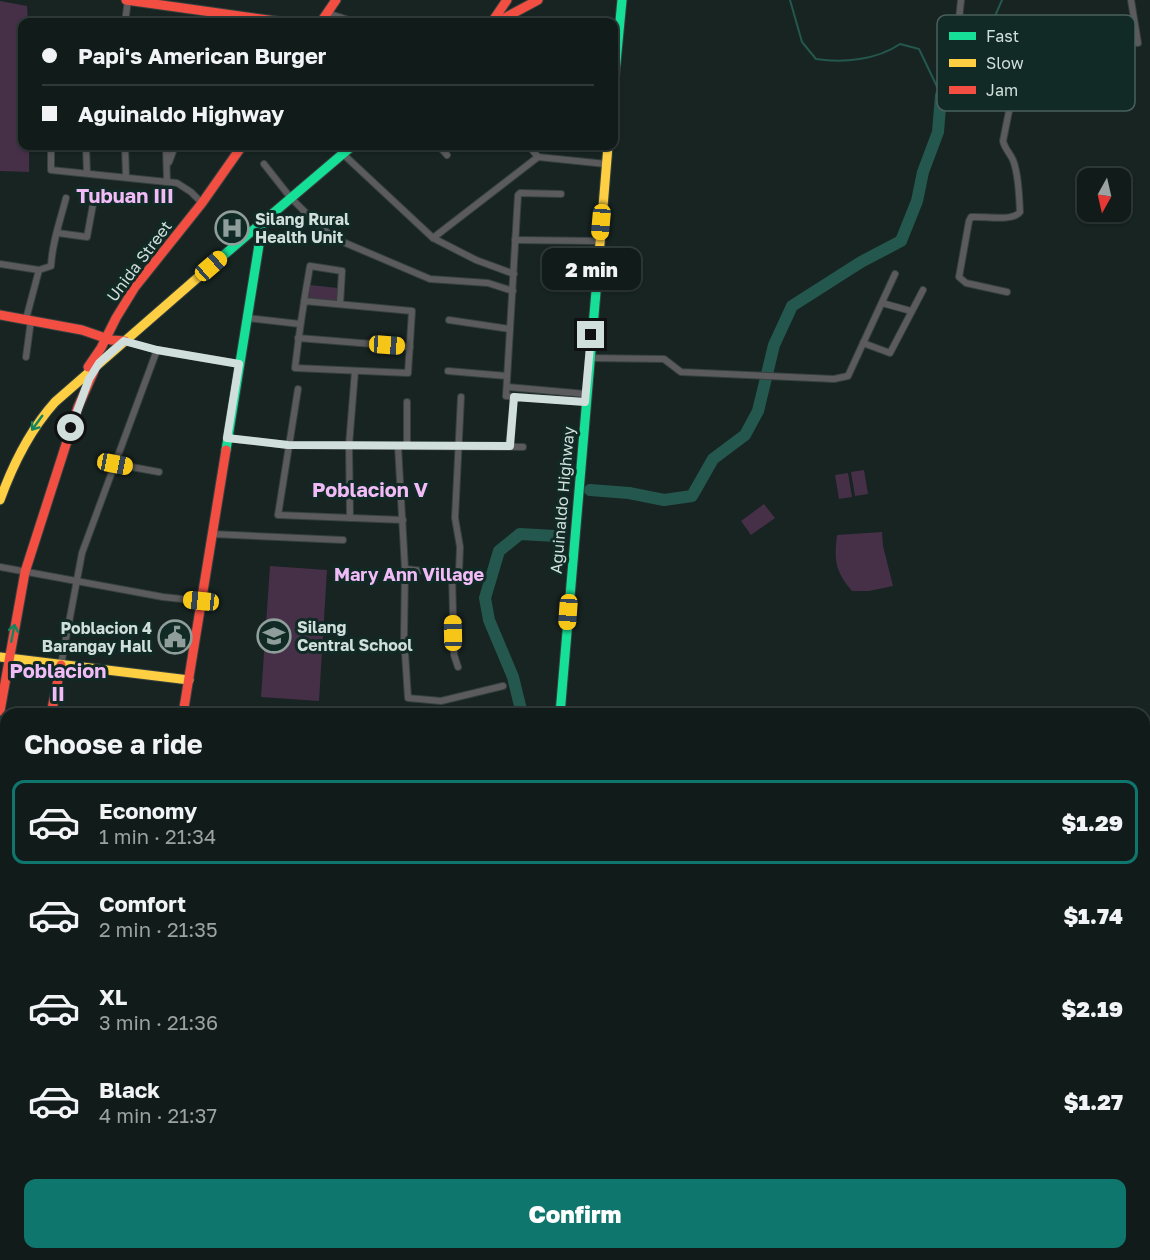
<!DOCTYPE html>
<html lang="en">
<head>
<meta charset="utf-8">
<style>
	body { margin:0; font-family:"Golos Text",sans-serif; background:#1a2423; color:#f1f3f6; height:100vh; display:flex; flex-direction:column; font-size:22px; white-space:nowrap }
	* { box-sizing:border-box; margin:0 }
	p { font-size:20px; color:#9ca1a2 }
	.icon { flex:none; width:33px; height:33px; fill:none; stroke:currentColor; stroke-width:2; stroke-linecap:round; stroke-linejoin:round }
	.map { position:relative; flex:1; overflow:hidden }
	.sheet { position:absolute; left:0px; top:708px; width:1150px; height:552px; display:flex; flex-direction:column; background:#111b1a; border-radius:18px 18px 0 0; box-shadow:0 2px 4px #0004,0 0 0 2px #303939 }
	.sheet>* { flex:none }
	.guide { position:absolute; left:18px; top:18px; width:600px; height:132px; border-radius:12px; box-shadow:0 2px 4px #0004,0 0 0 2px #303939; display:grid; align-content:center; height:132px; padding:0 24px; background:#111b1a }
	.needle { width:39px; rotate:188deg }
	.controls { position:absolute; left:1077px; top:168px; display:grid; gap:12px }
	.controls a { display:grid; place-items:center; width:54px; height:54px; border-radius:12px; background:#111b1a; box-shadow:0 2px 4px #0004,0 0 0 2px #303939; font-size:30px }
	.end { position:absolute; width:27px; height:27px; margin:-14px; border:8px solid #d1dfdc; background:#111; box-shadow:0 0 0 3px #111 }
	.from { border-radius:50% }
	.bubble { position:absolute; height:42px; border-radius:12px; background:#111b1a; box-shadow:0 2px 4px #0004,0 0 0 2px #303939; font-size:20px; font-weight:800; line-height:42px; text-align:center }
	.car { position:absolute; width:18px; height:36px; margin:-18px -9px; border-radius:8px; box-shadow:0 0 4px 2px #0007; background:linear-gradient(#f5c518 24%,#345 0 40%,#f5c518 0 76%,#345 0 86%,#f5c518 0) }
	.guide b { display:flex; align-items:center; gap:21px; height:57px; font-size:22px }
	.guide b+b { border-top:2px solid #303939 }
	.guide i { width:15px; height:15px; background:#f1f3f6 }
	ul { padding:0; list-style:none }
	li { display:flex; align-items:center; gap:18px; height:84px; margin:0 12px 9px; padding:0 12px; border:3px solid transparent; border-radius:12px }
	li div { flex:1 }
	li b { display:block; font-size:22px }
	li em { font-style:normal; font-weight:800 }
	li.selected { border-color:#0f766e }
	li>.icon { width:54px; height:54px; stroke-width:1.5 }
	h2 { padding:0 24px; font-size:27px; line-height:72px }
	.primary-button { display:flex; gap:12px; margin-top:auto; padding:12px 24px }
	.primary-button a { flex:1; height:69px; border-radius:12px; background:#0f766e; color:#fff; font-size:24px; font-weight:800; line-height:69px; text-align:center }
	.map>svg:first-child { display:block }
</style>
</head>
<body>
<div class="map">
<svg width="1150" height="1260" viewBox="0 0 1150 1260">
	<rect width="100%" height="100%" fill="#172422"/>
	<g fill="#453048">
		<path d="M0 1 27 6 28 22H22V146H29V172L0 171Z"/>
		<path d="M310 285 338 288 337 301 309 298Z"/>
		<path d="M864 470 868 494 855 496 851 472Z"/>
		<path d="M848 473 852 497 839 499 835 475Z"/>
		<path d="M764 504 775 518 751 535 741 521Z"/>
		<path d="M882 532 883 546 893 586 869 591H852C835 571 834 560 837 535Z"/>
		<path d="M270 566 327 570 319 701 261 697Z"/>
	</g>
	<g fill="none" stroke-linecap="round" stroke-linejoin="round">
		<g stroke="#24574e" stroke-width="2">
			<path d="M790 0 802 42 816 59C843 63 877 60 900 44L919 49 941 95"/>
			<path d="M941 93 943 70 952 53 995 16 1002 0"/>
		</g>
		<g stroke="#24574e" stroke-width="12">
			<path d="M590 490 629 493 664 500 692 496 713 459 745 435 758 411 774 345 792 306 861 262 901 241 917 201 923 172 938 132 941 95"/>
			<path d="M522 714 513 677 489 620 485 598 499 551 520 534 555 536"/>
			<path d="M515 1254V1260"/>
		</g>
		<defs>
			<g id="street">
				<path d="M961 0 958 29 966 64 974 77 1010 78 1015 81 1003 141C1005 150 1012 155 1014 163 1019 178 1019 196 1020 212 1013 222 984 216 971 217L969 221 959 277 966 283 1007 292"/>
				<path d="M1131 0 1138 43"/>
				<path d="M327 13 355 22"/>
				<path d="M125 22 128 0"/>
				<path d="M51 146V170L177 183 191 192 202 203"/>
				<path d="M86 146 87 173"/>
				<path d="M125 146 126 177"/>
				<path d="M166 146 167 182"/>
				<path d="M439 146 447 155"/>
				<path d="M529 146 538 157"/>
				<path d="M343 154 433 238 476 260 514 274"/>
				<path d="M538 157 606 164"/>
				<path d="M169 162 175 146"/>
				<path d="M264 164 290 197 320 227 336 239 430 279 488 283 513 291"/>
				<path d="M561 194 520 193 518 195 506 396 585 402"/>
				<path d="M58 233 87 237 94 199"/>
				<path d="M433 238 538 157"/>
				<path d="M515 240 599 241"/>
				<path d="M0 264 39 270"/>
				<path d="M304 301 412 311 408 373 295 368C299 333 304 300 310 266L342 271 340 304"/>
				<path d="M882 303 911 311"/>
				<path d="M247 318 300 324"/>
				<path d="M26 319 39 270 51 266C52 243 60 221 66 198"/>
				<path d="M449 320 510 329"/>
				<path d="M298 338 410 347"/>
				<path d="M125 341 157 350 239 364"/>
				<path d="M863 343 890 353 923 290"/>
				<path d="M26 357 31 320"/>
				<path d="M589 358 664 359 681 372 834 379 848 376 895 274"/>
				<path d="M448 371 507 376"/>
				<path d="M507 387 586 394"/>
				<path d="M298 389 278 515 403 520"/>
				<path d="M227 438 288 445 523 447"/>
				<path d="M398 446 405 569 404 638 408 698 441 701 503 686"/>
				<path d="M407 446V402"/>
				<path d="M509 446 514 397"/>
				<path d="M115 464 159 472"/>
				<path d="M350 518 349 445 355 371"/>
				<path d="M212 534 343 540"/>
				<path d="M0 567 163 597 201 601"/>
				<path d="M405 569 452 574 459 572 460 547 455 518 461 397"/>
				<path d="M452 574 454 655 458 667"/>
				<path d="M61 665 82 553 157 350"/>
				<path d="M0 1003 6 967"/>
				<path d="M0 1152 6 1153"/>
				<path d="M443 1254 470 1257"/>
				<path d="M1130 1254 1131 1260"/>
				<path d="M10 1260 11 1254"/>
				<path d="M928 1260V1254"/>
				<path d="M951 1260 952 1254"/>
				<path d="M971 1260V1254"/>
				<path d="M990 1260 991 1254"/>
				<path d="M1013 1260V1254"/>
				<path d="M1092 1260V1254"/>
			</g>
			<g id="fast">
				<path d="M614 83 622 0"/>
				<path d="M211 266 352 146"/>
				<path d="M226 450 263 220"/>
				<path d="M560 714 597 280"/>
				<path d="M97 1260 98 1254"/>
			</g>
			<g id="slow">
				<path d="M597 280 608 146"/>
				<path d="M0 500C13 464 29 431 55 402L211 266"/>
				<path d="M0 657 189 680"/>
				<path d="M355 1260 358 1254"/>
			</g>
			<g id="jam">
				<path d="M126 0 283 22"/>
				<path d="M321 22 336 0"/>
				<path d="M492 22 507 0"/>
				<path d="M497 22 538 0"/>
				<path d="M0 315 82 330 111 340 125 341"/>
				<path d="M88 367 101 348 116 318 135 287 202 203 242 146"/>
				<path d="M0 711 25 572 78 407 94 371"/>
				<path d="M51 714 61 665"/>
				<path d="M183 714 226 450"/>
				<path d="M0 774 6 775"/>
				<path d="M0 902 6 903"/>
			</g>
		</defs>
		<use href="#street" stroke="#36413f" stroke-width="8"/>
		<use href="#fast" stroke="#36413f" stroke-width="11"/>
		<use href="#slow" stroke="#36413f" stroke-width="11"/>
		<use href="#jam" stroke="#36413f" stroke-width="11"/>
		<use href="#street" stroke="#5b5b5d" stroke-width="6"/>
		<use href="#fast" stroke="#16e098" stroke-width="9"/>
		<use href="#slow" stroke="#ffcf43" stroke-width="9"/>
		<use href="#jam" stroke="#f24e42" stroke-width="9"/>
	</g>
	<defs><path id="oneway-shaft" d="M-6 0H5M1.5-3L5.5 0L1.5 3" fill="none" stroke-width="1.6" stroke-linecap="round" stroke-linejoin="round" transform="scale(1.5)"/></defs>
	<g stroke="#14855e">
		<use href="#oneway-shaft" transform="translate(37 423) rotate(126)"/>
		<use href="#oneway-shaft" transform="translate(13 633) rotate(-79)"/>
	</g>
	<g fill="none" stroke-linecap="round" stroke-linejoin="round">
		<path stroke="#d1dfdc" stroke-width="8" d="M71 428 89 379 99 363 124 341 157 350 239 364 227 438 288 445 510 446 514 397 585 402 591 335"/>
	</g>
	<defs>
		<symbol id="hospital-ring" viewBox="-11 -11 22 22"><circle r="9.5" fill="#112a25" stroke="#909e9b" stroke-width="1.5"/><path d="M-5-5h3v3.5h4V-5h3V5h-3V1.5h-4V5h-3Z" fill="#909e9b"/></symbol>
		<symbol id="school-ring" viewBox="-11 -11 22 22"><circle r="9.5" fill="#112a25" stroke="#909e9b" stroke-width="1.5"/><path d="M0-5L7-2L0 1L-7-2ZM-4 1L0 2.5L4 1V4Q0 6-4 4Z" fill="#909e9b"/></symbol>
		<symbol id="civic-ring" viewBox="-11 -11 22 22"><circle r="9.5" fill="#112a25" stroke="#909e9b" stroke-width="1.5"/><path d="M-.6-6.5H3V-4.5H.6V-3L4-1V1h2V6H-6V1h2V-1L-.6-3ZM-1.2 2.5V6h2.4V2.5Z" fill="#909e9b"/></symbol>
	</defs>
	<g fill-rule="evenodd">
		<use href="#hospital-ring" x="213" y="209" width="38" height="38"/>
		<use href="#school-ring" x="255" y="617" width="38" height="38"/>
		<use href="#civic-ring" x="156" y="618" width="38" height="38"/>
	</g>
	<g text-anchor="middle" stroke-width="6" stroke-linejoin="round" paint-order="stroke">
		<g font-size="16" font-weight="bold" fill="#d1dfdc" stroke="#112a25" text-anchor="start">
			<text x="255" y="225">Silang Rural<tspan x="255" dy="18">Health Unit</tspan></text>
			<text x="297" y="633">Silang<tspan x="297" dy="18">Central School</tspan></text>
			<text x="152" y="634" text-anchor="end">Poblacion 4<tspan x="152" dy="18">Barangay Hall</tspan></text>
		</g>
		<g font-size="16" fill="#d1dfdc" stroke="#112a25">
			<text transform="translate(139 261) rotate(-53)" y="6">Unida Street</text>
			<text transform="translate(562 500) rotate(-85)" y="6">Aguinaldo Highway</text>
		</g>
		<g font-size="18" font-weight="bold" fill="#f1bbf7" stroke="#112a25">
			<text x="409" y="581">Mary Ann Village</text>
		</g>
		<g font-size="20" font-weight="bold" fill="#f1bbf7" stroke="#112a25">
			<text x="125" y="203">Tubuan III</text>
			<text x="370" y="497">Poblacion V</text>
			<text x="58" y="678">Poblacion<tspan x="58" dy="23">II</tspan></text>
		</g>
	</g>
	<rect x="937" y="15" width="198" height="96" rx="9" fill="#112a25" stroke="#4b605c" stroke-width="1.5"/>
	<rect x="949" y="32" width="27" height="8" fill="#16e098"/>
	<rect x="949" y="59" width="27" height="8" fill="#ffcf43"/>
	<rect x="949" y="86" width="27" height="8" fill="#f24e42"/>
	<g font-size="16" fill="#d1dfdc">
		<text x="986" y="42">Fast</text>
		<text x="986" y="69">Slow</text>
		<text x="986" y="96">Jam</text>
	</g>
</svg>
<div class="controls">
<a><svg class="needle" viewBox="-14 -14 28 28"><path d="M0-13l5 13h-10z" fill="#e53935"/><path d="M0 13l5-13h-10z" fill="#9ca1a2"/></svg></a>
</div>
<i class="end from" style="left:71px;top:428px"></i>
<i class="end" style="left:591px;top:335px"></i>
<div class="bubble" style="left:542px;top:248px;width:99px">2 min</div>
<i class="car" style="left:601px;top:222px;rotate:185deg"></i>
<i class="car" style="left:211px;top:266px;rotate:49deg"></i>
<i class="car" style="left:387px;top:345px;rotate:94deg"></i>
<i class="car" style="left:115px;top:464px;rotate:101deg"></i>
<i class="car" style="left:201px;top:601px;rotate:276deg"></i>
<i class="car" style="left:568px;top:612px;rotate:184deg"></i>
<i class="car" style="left:453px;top:633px;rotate:359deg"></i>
<div class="guide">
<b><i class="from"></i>Papi's American Burger</b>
<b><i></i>Aguinaldo Highway</b>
</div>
<section class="sheet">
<h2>Choose a ride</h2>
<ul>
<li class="selected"><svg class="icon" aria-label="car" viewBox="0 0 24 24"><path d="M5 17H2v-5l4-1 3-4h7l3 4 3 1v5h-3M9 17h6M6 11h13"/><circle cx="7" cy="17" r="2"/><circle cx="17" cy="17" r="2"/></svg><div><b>Economy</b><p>1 min · 21:34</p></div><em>$1.29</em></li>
<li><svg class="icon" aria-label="car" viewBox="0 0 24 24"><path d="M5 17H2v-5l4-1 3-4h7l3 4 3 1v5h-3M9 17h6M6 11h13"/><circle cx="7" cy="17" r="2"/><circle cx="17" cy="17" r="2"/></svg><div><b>Comfort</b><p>2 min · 21:35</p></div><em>$1.74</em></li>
<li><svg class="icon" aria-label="car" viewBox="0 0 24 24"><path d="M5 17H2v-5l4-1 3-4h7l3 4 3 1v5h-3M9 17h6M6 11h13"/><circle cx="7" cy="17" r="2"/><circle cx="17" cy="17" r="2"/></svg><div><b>XL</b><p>3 min · 21:36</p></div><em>$2.19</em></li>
<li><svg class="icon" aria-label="car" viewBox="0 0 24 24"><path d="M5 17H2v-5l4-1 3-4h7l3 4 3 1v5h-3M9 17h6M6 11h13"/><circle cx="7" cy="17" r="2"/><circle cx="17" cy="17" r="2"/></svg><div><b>Black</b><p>4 min · 21:37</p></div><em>$1.27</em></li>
</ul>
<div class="primary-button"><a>Confirm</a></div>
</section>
</div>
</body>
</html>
